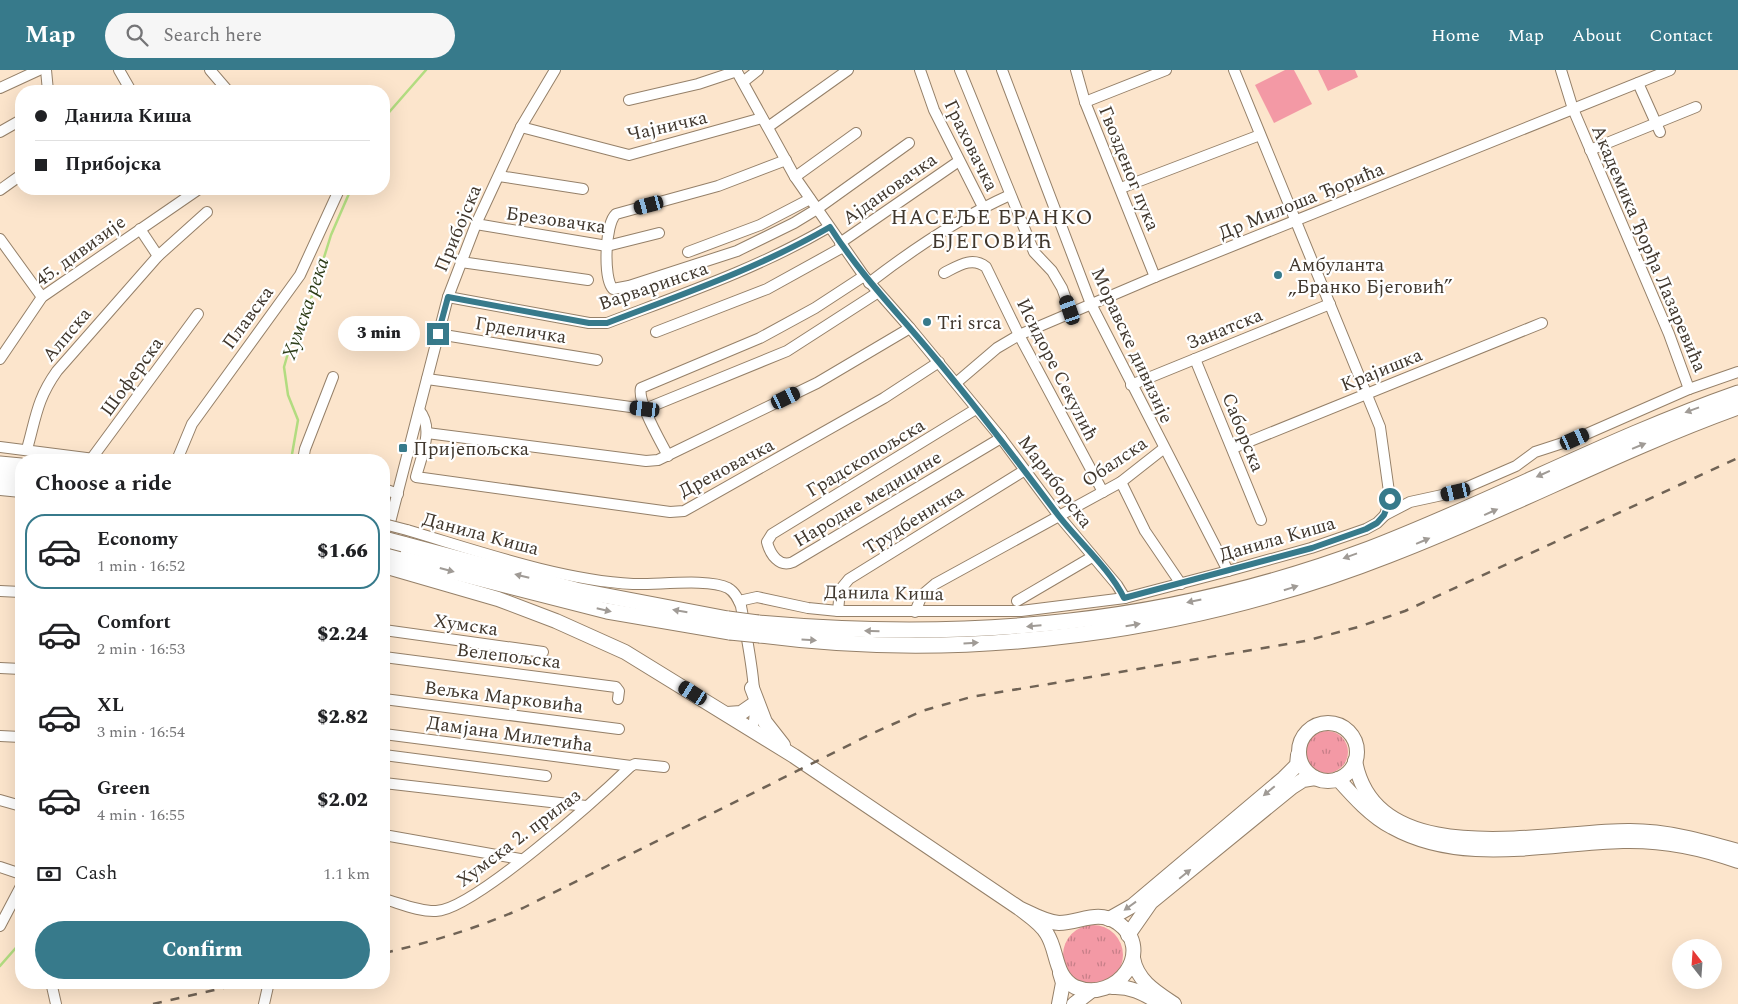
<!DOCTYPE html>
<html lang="en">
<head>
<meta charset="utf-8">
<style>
	body { margin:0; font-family:Spectral,serif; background:#f6f6f6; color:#202124; height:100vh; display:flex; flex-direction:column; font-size:19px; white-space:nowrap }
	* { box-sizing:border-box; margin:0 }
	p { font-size:16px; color:#757577 }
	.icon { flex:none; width:28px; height:28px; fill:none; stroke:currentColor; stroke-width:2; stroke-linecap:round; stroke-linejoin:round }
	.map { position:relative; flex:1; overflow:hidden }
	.sheet { position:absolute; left:15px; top:384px; width:375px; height:535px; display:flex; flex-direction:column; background:#fff; border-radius:20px; box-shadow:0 5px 20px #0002 }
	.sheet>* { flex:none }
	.banner { position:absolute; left:15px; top:15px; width:375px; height:110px; border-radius:20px; box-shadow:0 5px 20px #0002; display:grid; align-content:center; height:110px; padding:0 20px; background:#fff }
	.needle { width:32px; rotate:343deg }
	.controls { position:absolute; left:1672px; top:869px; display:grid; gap:10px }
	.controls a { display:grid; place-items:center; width:50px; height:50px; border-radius:50%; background:#fff; box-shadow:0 5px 20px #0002; font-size:25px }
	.end { position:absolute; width:22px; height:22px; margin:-11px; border:6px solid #377a8b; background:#fff; box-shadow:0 0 0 2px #fff }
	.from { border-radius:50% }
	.bubble { position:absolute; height:35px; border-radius:18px; background:#fff; box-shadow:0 5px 20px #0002; font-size:16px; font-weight:800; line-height:35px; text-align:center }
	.car { position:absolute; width:15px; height:30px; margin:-15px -8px; border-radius:6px; box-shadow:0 0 4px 1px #0007; background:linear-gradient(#222 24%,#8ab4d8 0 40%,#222 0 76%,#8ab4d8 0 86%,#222 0) }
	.banner b { display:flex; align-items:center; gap:18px; height:48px; font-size:19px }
	.banner b+b { border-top:1px solid #e0e0e0 }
	.banner i { width:12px; height:12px; background:#202124 }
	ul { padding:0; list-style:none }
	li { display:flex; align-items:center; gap:15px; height:75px; margin:0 10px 8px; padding:0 10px; border:2px solid transparent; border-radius:20px }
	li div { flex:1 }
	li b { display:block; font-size:19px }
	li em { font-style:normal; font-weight:800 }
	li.selected { border-color:#377a8b }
	li>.icon { width:45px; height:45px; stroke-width:1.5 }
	h2 { padding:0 20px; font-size:22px; line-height:60px }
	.pay { display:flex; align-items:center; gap:12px; height:55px; padding:0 20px; font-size:19px }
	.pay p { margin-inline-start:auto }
	.action { display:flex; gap:10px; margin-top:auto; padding:10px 20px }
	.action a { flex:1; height:58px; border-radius:30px; background:#377a8b; color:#fff; font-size:20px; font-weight:800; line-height:58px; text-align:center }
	header { display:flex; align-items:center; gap:30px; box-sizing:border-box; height:70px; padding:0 25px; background:#377a8b; color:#fff }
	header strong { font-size:24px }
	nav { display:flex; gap:28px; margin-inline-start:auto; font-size:18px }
	.search { width:350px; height:45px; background:#f6f6f6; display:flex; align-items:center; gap:12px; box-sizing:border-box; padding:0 18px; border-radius:28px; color:#757577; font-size:19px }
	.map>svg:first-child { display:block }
</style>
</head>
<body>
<header>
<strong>Map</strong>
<div class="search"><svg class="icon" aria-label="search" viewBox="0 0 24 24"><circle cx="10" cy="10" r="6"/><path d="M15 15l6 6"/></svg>Search here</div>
<nav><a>Home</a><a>Map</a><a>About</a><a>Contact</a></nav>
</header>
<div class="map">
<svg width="1738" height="934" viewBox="0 0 1738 934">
	<defs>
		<pattern id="grass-tufts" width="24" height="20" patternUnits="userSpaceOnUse" patternTransform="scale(1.25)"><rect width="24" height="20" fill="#f399a5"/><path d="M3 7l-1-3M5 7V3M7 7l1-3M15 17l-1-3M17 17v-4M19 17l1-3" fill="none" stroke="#c67e87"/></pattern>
	</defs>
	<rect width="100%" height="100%" fill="#fce5cc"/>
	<g fill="url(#grass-tufts)">
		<circle cx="1327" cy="682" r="21"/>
		<circle cx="1093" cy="885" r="30"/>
	</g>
	<g fill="#f399a5">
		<path d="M1285 0H1294L1312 34 1274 53 1255 15Z"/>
		<path d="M1318 0H1355L1358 7 1328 21Z"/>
	</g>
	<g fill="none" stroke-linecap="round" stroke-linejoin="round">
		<g stroke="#b2dc80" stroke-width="2.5">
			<path d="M384 48 426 0"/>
			<path d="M291 390 298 350 288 325 284 297 290 276 311 229 331 165 351 119"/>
			<path d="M0 896 21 872"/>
		</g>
		<defs>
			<g id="minor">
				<path d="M46 0 48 21"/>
				<path d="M119 0 131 21"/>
				<path d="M210 0 228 21"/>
				<path d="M736 0 795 107 864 206 910 258 1001 368 1059 446 1117 515 1125 528"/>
				<path d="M920 0 934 40 983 137"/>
				<path d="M960 0 1034 182 1052 201 1062 218 1071 243"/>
				<path d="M1002 0 1091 234 1228 501"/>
				<path d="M1076 0 1085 32 1155 207"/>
				<path d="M1234 0 1380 357 1390 429 1385 445"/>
				<path d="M1561 0 1573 39 1669 264 1689 319"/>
				<path d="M743 12 758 0"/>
				<path d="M1638 13 1660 62"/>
				<path d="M0 18 39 0"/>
				<path d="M629 30 698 14 737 1"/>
				<path d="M1085 32 1166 0"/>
				<path d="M521 57 629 85 762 48"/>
				<path d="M768 57 848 0"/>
				<path d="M0 62 21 50"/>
				<path d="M1590 80 1696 37"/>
				<path d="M786 90 718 116 616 144C605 154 603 208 613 219L629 216 737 181 794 153 817 139 909 73"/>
				<path d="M499 106 583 119"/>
				<path d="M795 107 856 63"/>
				<path d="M1121 118 1260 65"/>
				<path d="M0 120 21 105"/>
				<path d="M476 154 607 176 659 163"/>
				<path d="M140 159 158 186"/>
				<path d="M0 169 42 227"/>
				<path d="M840 173 959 91"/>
				<path d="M688 182 760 155 810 129"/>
				<path d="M461 192 588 210"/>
				<path d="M944 203C958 196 972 186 986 197L1019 265 1103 422"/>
				<path d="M869 213C913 179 959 148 1010 125"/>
				<path d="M448 227 589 253H607C683 224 759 198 829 157"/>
				<path d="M656 262 767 219 843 177"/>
				<path d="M438 264 597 290"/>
				<path d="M0 289 42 227 199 119"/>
				<path d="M1195 289 1261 450"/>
				<path d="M427 309 645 339 787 281 877 223"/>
				<path d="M956 313 997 278 1019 265 1155 207 1670 0"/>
				<path d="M1131 315 1330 234"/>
				<path d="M976 339 772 464 767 472C770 484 779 498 793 492L1001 368"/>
				<path d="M419 340C435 358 421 387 416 407L670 442 684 441 884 328 939 292"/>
				<path d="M427 363 646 391 658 390 817 313 910 258"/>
				<path d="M0 377 102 390"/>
				<path d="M1233 378 1542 253"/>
				<path d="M27 379C36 347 37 329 57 301L158 186 207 142"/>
				<path d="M668 386C661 372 637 332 641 318L760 268 815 238 864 206"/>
				<path d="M92 388 198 244"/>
				<path d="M177 390 192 354 300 205 339 120"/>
				<path d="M303 390 305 379 333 307"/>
				<path d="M1121 412 1145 461 1181 514"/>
				<path d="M384 419 398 424"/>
				<path d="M407 460C478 481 560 510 633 514 657 515 709 508 728 518 735 522 738 529 741 536 746 564 761 635 752 659"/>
				<path d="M387 464 448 227 476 154 521 57 555 0"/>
				<path d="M0 521 21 522"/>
				<path d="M384 521V519"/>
				<path d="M739 531 757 527 808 538 838 541H1021L1125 528 1228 501 1311 478 1366 459 1377 453 1385 445 1410 432 1456 422 1516 396 1535 382 1575 369 1689 319 1738 302"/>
				<path d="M1017 531 1092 487"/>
				<path d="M838 541 840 520 849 509 1025 400"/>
				<path d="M915 542 922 525 935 514 1121 412 1163 379"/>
				<path d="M384 560 543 582"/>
				<path d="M384 587 616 617 619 621 618 629"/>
				<path d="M0 598 21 599"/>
				<path d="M384 629 619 659"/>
				<path d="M384 664 631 696"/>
				<path d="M0 666 21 667"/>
				<path d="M384 685 546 706"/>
				<path d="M384 713 586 736"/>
				<path d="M0 730 21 736"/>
				<path d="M384 765 520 789"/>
				<path d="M0 797 21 804"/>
				<path d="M384 829C399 833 420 842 436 841 473 840 600 726 631 696L635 694 664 697"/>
				<path d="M0 856 21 816"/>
				<path d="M51 912 56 934"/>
				<path d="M264 934 269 912"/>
			</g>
			<g id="major">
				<path d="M0 418 21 420"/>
				<path d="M384 496 498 529 556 551 625 582 794 686 1019 838C1032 844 1045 852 1059 853 1080 853 1097 839 1118 853 1156 880 1117 934 1075 917 1054 906 1058 881 1047 864 1041 853 1029 846 1019 838"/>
				<path d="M752 618 765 652 783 675"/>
				<path d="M727 644 741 643 754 634"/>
				<circle cx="1328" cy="682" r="29"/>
				<path d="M1355 691C1376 805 1551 760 1630 761 1667 761 1703 771 1738 781"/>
				<path d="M1338 709C1354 727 1371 746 1392 757 1462 796 1547 773 1623 771 1661 770 1702 778 1738 791"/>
				<path d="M1109 849 1132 836 1284 708 1297 695 1298 685"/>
				<path d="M1128 865 1151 832 1292 717 1303 710 1315 708"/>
				<path d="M1133 888C1137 911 1156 922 1174 934"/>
				<path d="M1112 917C1130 916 1143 923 1158 932"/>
				<path d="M1059 934 1063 913 1060 903"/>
				<path d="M1074 934 1091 921"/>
			</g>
			<g id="highway">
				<path d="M0 394 21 396"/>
				<path d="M0 408 21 410"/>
				<path d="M403 474 576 520 728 549"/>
				<path d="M384 484 607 541 730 562"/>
				<path d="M758 553C970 572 1169 554 1369 479 1494 431 1612 367 1738 323"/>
				<path d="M760 565C970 593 1193 562 1389 485 1507 440 1619 380 1738 337"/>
			</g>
		</defs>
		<use href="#minor" stroke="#958069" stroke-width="12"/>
		<use href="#major" stroke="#958069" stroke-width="16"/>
		<use href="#highway" stroke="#958069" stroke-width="17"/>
		<use href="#minor" stroke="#fff" stroke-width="10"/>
		<use href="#major" stroke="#fff" stroke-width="14"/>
		<use href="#highway" stroke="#fff" stroke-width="15"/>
		<g stroke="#706355" stroke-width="2.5" stroke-dasharray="9 9" stroke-linecap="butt">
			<path d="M384 883C432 872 477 858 523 838L869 665 922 641 971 627 1305 571 1358 557 1405 541 1738 388"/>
			<path d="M153 934 249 912"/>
		</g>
		<defs>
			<path id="minor-bridge" d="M384 454 407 460"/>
			<g id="highway-bridge">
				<path d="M384 469 403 474"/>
				<path d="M728 549 758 553"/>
				<path d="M730 562 760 565"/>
			</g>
		</defs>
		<use href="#minor-bridge" stroke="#958069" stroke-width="12" stroke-linecap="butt"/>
		<use href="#highway-bridge" stroke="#958069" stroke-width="17" stroke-linecap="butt"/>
		<use href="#minor-bridge" stroke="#fff" stroke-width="10"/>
		<use href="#highway-bridge" stroke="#fff" stroke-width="15"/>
	</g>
	<defs><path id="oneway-solid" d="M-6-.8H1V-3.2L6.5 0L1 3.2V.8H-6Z" transform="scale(1.25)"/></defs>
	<g fill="#a09b96">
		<use href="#oneway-solid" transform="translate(1692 340) rotate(160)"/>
		<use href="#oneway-solid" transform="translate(1639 376) rotate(-22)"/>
		<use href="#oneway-solid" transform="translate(1543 404) rotate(156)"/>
		<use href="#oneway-solid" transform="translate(1491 442) rotate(-24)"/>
		<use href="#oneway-solid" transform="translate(1423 471) rotate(-23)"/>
		<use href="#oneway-solid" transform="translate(1350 486) rotate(160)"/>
		<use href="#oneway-solid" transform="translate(447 500) rotate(15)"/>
		<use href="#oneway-solid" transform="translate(522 506) rotate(-166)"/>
		<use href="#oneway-solid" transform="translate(1291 518) rotate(-17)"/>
		<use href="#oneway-solid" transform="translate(1194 531) rotate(168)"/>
		<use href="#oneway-solid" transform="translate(604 540) rotate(13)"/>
		<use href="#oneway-solid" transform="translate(680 541) rotate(-170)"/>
		<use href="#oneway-solid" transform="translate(1133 555) rotate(-10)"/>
		<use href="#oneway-solid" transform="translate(1034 556) rotate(175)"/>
		<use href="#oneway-solid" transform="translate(872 561) rotate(-178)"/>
		<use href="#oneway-solid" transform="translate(809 570) rotate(4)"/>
		<use href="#oneway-solid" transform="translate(971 573) rotate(-3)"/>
		<use href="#oneway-solid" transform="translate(1269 721) rotate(140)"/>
		<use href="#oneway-solid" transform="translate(1185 804) rotate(-39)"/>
		<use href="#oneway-solid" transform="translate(1130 836) rotate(144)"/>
	</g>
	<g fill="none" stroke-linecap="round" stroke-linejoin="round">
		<path stroke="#377a8b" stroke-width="6" d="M438 264 448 227 589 253H607C683 224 759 198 830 157 859 203 897 242 932 284 976 336 1017 391 1058 445 1079 472 1110 499 1124 528L1312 478 1366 459 1377 453 1384 445 1390 429"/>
	</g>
	<g fill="#377a8b" stroke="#fff" stroke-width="2">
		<circle cx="1278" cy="205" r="5"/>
		<circle cx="927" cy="252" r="5"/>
		<rect x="398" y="373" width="10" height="10" rx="2.5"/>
	</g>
	<g text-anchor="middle" stroke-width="4.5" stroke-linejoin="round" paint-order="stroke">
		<g font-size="19" fill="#40372d" stroke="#fff">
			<text transform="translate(667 55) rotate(-13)" y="7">Чајничка</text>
			<text transform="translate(972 75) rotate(64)" y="7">Граховачка</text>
			<text transform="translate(1130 98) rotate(68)" y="7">Гвозденог пука</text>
			<text transform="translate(889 118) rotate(-35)" y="7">Ајдановачка</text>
			<text transform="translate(1301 130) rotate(-22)" y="7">Др Милоша Ђорића</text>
			<text transform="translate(556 149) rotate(8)" y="7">Брезовачка</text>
			<text transform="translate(457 158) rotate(-67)" y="7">Прибојска</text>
			<text transform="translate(1650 178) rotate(67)" y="7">Академика Ђорђа Лазаревића</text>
			<text transform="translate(80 180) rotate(-36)" y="7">45. дивизије</text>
			<text transform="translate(653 215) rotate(-19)" y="7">Варваринска</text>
			<text transform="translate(247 247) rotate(-54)" y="7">Плавска</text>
			<text transform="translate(1224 258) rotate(-22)" y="7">Занатска</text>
			<text transform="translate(521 259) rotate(9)" y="7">Грделичка</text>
			<text transform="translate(66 264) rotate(-50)" y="7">Алпска</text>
			<text transform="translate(1133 275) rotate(65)" y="7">Моравске дивизије</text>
			<text transform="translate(1058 299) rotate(63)" y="7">Исидоре Секулић</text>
			<text transform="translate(1381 299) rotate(-22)" y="7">Крајишка</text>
			<text transform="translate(131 306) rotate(-54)" y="7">Шоферска</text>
			<text transform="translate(1244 362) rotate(68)" y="7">Саборска</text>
			<text transform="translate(865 387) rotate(-31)" y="7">Градскопољска</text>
			<text transform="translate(1114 391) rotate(-34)" y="7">Обалска</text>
			<text transform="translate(726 397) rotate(-28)" y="7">Дреновачка</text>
			<text transform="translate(1056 411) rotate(53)" y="7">Мариборска</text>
			<text transform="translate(867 428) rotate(-31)" y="7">Народне медицине</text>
			<text transform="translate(913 449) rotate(-32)" y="7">Трудбеничка</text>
			<text transform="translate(481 463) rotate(15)" y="7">Данила Киша</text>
			<text transform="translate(1277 468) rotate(-16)" y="7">Данила Киша</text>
			<text transform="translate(884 522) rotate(1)" y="7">Данила Киша</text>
			<text transform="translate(466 554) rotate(8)" y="7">Хумска</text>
			<text transform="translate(509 585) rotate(7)" y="7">Велепољска</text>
			<text transform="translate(504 626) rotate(7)" y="7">Вељка Марковића</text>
			<text transform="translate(510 663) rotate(8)" y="7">Дамјана Милетића</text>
			<text transform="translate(518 767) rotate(-37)" y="7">Хумска 2. прилаз</text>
		</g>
		<g font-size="19" fill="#40372d" stroke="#fff" text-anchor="start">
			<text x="1288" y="201">Амбуланта<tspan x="1288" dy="22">„Бранко Бјеговић”</tspan></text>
			<text x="937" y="259">Tri srca</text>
			<text x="413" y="385">Пријепољска</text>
		</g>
		<g font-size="20" font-style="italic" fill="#2d3d18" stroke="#fff">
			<text transform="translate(305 238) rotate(-71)" y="7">Хумска река</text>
		</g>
		<g font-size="21" letter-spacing="1" fill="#40372d" stroke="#fff">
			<text x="992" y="154">НАСЕЉЕ БРАНКО<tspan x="992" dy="24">БЈЕГОВИЋ</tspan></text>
		</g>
	</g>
</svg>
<div class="controls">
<a><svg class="needle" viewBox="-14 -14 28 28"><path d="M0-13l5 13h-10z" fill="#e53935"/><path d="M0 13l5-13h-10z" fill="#757577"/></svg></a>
</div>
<i class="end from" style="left:1390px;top:429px"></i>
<i class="end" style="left:438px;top:264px"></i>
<div class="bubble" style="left:338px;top:246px;width:82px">3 min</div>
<i class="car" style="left:649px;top:135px;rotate:255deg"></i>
<i class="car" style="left:1070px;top:240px;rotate:341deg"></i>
<i class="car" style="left:786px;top:328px;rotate:64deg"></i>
<i class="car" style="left:645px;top:339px;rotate:277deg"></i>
<i class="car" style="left:1575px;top:369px;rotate:66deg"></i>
<i class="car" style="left:1456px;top:422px;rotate:257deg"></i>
<i class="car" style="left:693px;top:623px;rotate:302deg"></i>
<div class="banner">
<b><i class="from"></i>Данила Киша</b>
<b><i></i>Прибојска</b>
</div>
<section class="sheet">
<h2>Choose a ride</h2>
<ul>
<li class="selected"><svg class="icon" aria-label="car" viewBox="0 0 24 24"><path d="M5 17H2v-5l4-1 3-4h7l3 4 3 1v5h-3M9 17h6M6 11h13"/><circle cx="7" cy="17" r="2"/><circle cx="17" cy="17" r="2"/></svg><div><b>Economy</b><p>1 min · 16:52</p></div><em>$1.66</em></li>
<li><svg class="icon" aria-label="car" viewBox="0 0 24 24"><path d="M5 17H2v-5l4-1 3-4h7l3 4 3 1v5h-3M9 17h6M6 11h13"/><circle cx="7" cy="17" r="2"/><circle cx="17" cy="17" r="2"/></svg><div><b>Comfort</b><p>2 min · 16:53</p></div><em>$2.24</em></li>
<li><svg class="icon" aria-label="car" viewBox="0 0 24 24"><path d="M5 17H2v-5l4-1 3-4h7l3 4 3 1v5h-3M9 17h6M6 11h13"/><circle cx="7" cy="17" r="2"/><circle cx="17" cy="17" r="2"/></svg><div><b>XL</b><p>3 min · 16:54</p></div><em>$2.82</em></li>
<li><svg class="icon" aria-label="car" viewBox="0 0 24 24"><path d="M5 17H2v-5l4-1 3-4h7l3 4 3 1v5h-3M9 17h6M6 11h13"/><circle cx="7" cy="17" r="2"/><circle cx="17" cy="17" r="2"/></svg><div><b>Green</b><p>4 min · 16:55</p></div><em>$2.02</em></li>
</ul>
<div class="pay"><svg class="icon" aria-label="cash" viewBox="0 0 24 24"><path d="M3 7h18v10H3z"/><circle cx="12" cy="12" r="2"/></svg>Cash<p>1.1 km</p></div>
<div class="action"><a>Confirm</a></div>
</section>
</div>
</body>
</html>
